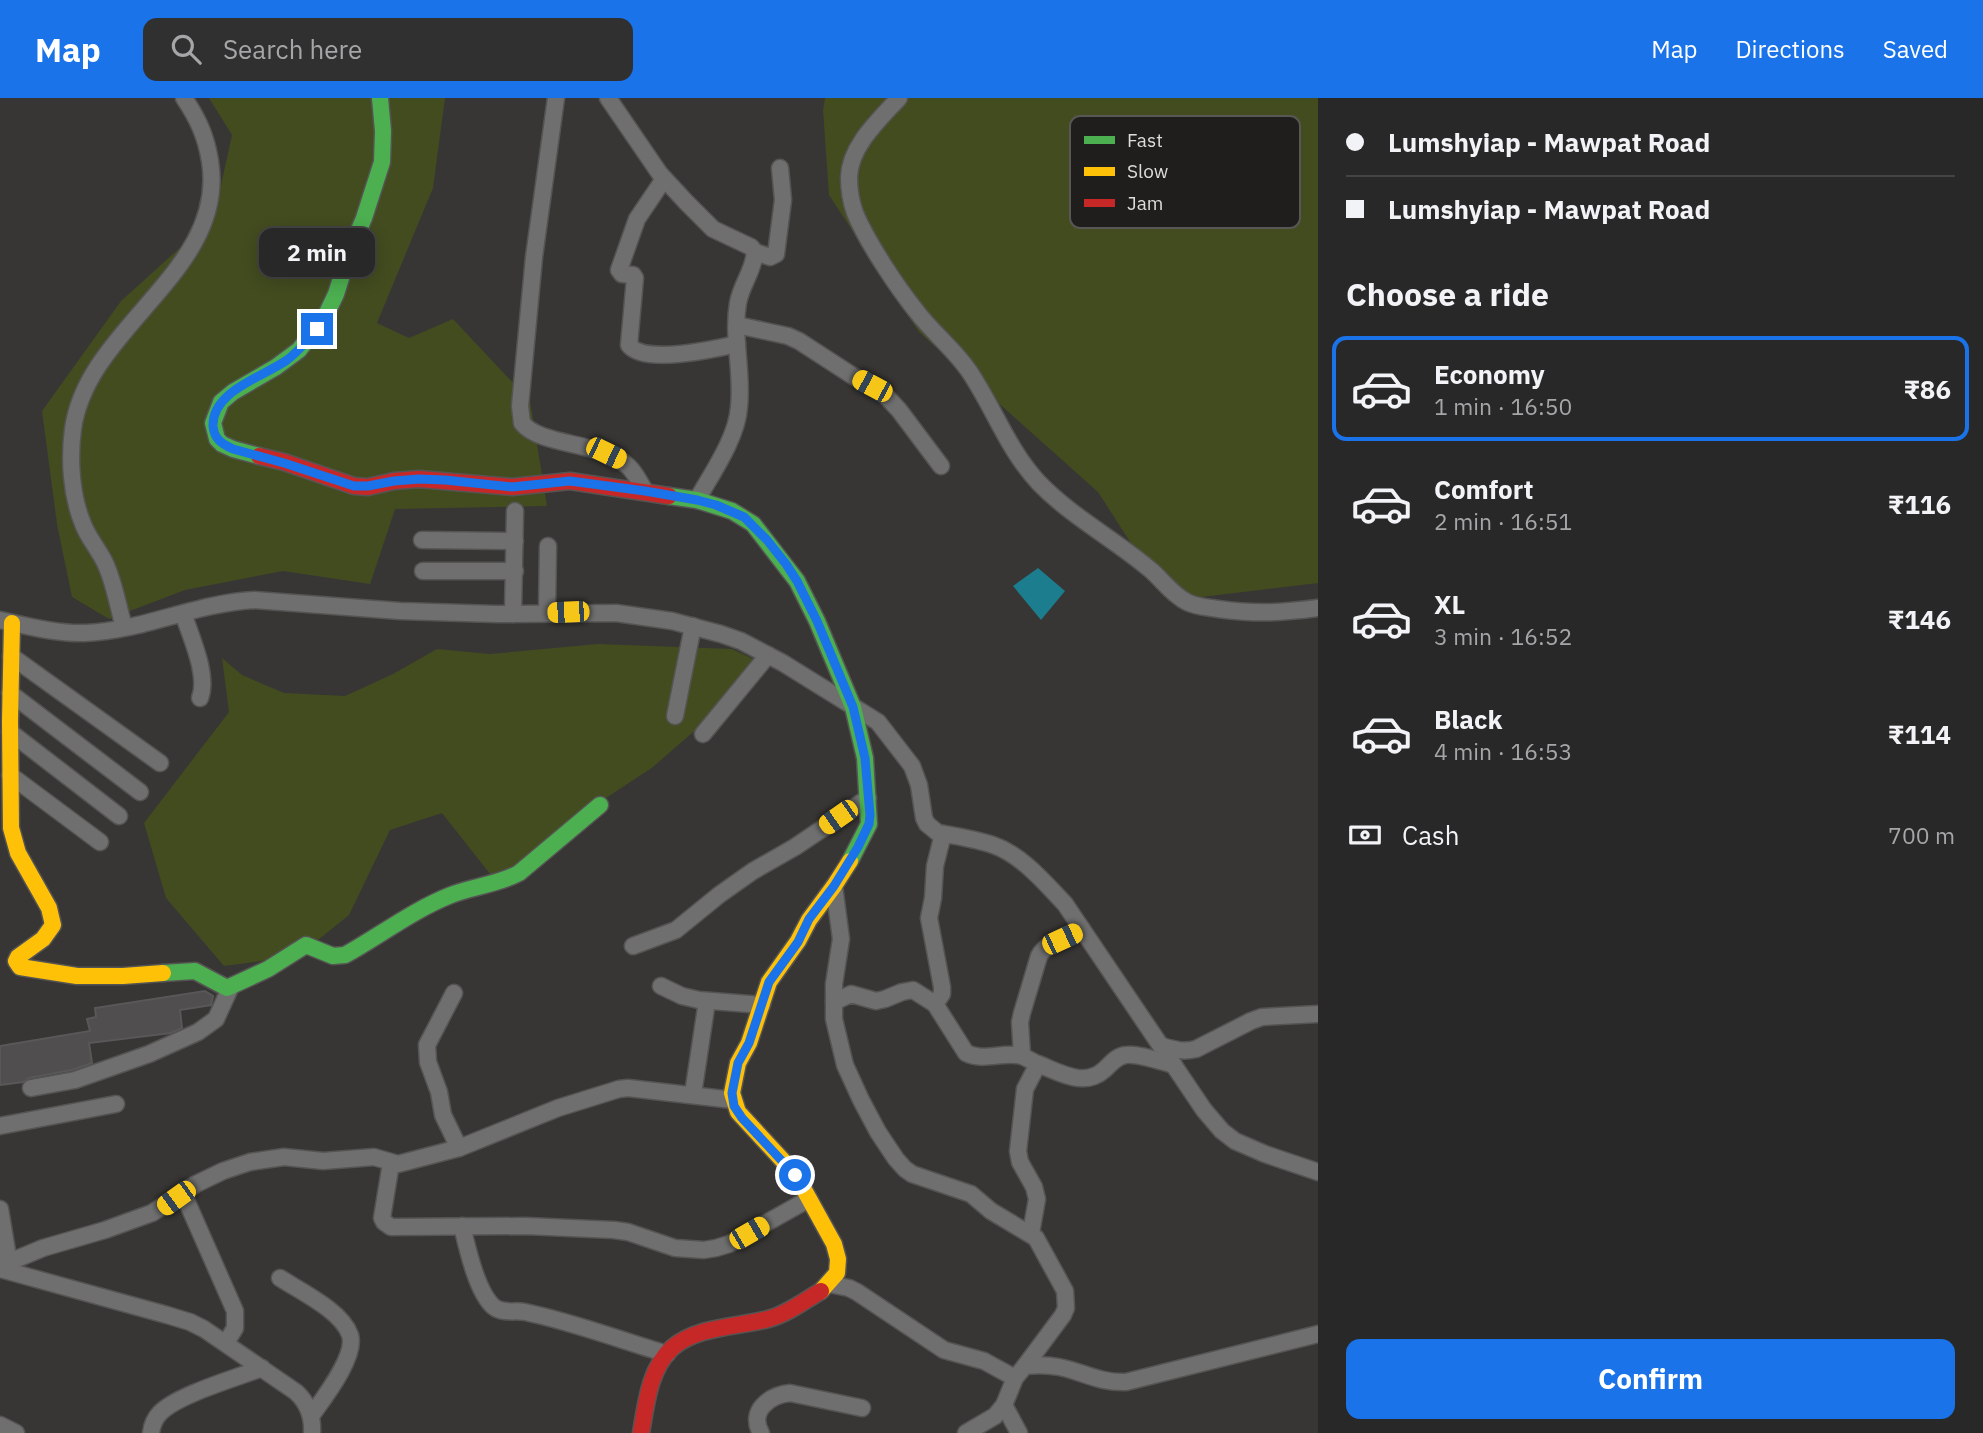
<!DOCTYPE html>
<html lang="en">
<head>
<meta charset="utf-8">
<style>
	body { margin:0; font-family:"IBM Plex Sans",sans-serif; background:#313030; color:#f1f3f6; height:100vh; display:flex; flex-direction:column; font-size:26px; white-space:nowrap }
	* { box-sizing:border-box; margin:0 }
	p { font-size:23px; color:#a5a6a8 }
	.icon { flex:none; width:38px; height:38px; fill:none; stroke:currentColor; stroke-width:2; stroke-linecap:round; stroke-linejoin:round }
	.map { position:relative; flex:1; overflow:hidden }
	.drawer { display:flex; flex-direction:column; background:#292828; width:665px }
	.drawer>* { flex:none }
	.banner { display:grid; align-content:center; height:154px; padding:0 28px; background:#292828 }
	.end { position:absolute; width:32px; height:32px; margin:-16px; border:9px solid #1a73e8; background:#fff; box-shadow:0 0 0 4px #fff }
	.from { border-radius:50% }
	.bubble { position:absolute; height:49px; border-radius:14px; background:#292828; box-shadow:0 4px 18px #0003,0 0 0 2px #454445; font-size:23px; font-weight:700; line-height:49px; text-align:center }
	.car { position:absolute; width:21px; height:42px; margin:-21px -10px; border-radius:9px; box-shadow:0 0 5px 2px #0007; background:linear-gradient(#f5c518 24%,#345 0 40%,#f5c518 0 76%,#345 0 86%,#f5c518 0) }
	.banner b { display:flex; align-items:center; gap:24px; height:66px; font-size:26px }
	.banner b+b { border-top:2px solid #454445 }
	.banner i { width:18px; height:18px; background:#f1f3f6 }
	ul { padding:0; list-style:none }
	li { display:flex; align-items:center; gap:21px; height:105px; margin:0 14px 10px; padding:0 14px; border:4px solid transparent; border-radius:14px }
	li div { flex:1 }
	li b { display:block; font-size:26px }
	li em { font-style:normal; font-weight:700 }
	li.active { border-color:#1a73e8 }
	li>.icon { width:63px; height:63px; stroke-width:1.5 }
	h2 { padding:0 28px; font-size:32px; line-height:84px }
	.pay { display:flex; align-items:center; gap:18px; height:77px; padding:0 28px; font-size:26px }
	.pay p { margin-inline-start:auto }
	.action { display:flex; gap:14px; margin-top:auto; padding:14px 28px }
	.action a { flex:1; height:80px; border-radius:14px; background:#1a73e8; color:#fff; font-size:28px; font-weight:700; line-height:80px; text-align:center }
	header { display:flex; align-items:center; gap:42px; box-sizing:border-box; height:98px; padding:0 35px; background:#1a73e8; color:#fff }
	header strong { font-size:33px }
	nav { display:flex; gap:38px; margin-inline-start:auto; font-size:24px }
	.search { width:490px; height:63px; background:#313030; display:flex; align-items:center; gap:18px; box-sizing:border-box; padding:0 24px; border-radius:14px; color:#a5a6a8; font-size:26px }
	main { display:flex; flex:1; min-height:0 }
	.map>svg:first-child { display:block }
</style>
</head>
<body>
<header>
<strong>Map</strong>
<div class="search"><svg class="icon" aria-label="search" viewBox="0 0 24 24"><circle cx="10" cy="10" r="6"/><path d="M15 15l6 6"/></svg>Search here</div>
<nav><a>Map</a><a>Directions</a><a>Saved</a></nav>
</header>
<main>
<div class="map">
<svg width="1318" height="1335" viewBox="0 0 1318 1335">
	<rect width="100%" height="100%" fill="#373635"/>
	<g fill="#424c1f">
		<path d="M209 0H445L433 90 377 225 409 240 453 221 530 303 547 408 395 411 370 486 283 473 185 492 109 521 72 499 57 426 42 313 121 203 214 119 232 37Z"/>
		<path d="M825 0H1318V485L1168 503 1098 394 919 234 829 97 823 12Z"/>
		<path d="M598 546 732 551 764 566 708 621 653 669 597 706 525 764 490 776 442 715 390 732 349 817 298 858 224 868 166 800 144 725 229 614 222 560 242 577 284 595 345 598 393 576 437 551 490 556Z"/>
	</g>
	<path fill="#1b7d8e" d="M1038 470 1065 493 1041 522 1013 488Z"/>
	<path fill="#504e4e" stroke="#595858" stroke-width="2" d="M205 893 213 898 211 907 180 912 182 930 171 935 89 945 92 965 72 972 29 980 23 984 0 987V948L90 933 87 921 96 919 95 910Z"/>
	<g fill="none" stroke-linecap="round" stroke-linejoin="round">
		<defs>
			<g id="street">
				<path d="M556 0 534 159 520 308 522 325C541 349 603 343 629 369 636 376 640 385 645 393"/>
				<path d="M608 0 660 76 686 104 713 131 751 149 755 154C754 172 741 187 738 205 732 239 743 274 739 309 737 340 712 375 697 402"/>
				<path d="M899 0C879 22 850 48 849 79 849 91 851 104 855 115 867 144 897 189 917 214 933 235 954 251 969 273 994 310 1008 352 1039 385 1073 420 1116 442 1152 473 1163 483 1173 497 1187 504 1196 509 1208 509 1218 511 1255 516 1281 515 1318 510"/>
				<path d="M664 81 637 121 619 172 622 176 633 177 635 180 629 247C644 267 715 251 737 246"/>
				<path d="M755 154 770 159 776 156 783 102 780 70"/>
				<path d="M737 227 788 238 799 243 853 278 872 288 885 297 899 312 941 368"/>
				<path d="M422 442 515 443"/>
				<path d="M423 473H515"/>
				<path d="M183 515C190 537 209 577 200 600"/>
				<path d="M547 515 548 448"/>
				<path d="M513 516 515 413"/>
				<path d="M0 522C27 528 57 536 85 535 142 533 196 505 254 502L400 513 496 516 616 515 672 523 721 536 741 543 783 565 878 624 912 668 919 687 924 720 927 726 938 735C956 738 975 741 993 747 1022 757 1045 785 1065 806L1204 1012 1222 1033 1235 1043 1265 1056 1318 1074"/>
				<path d="M124 529C118 509 115 487 106 467 100 453 88 440 83 426 71 397 69 361 73 331 87 228 228 173 210 63 206 38 198 21 184 0"/>
				<path d="M11 558 160 665"/>
				<path d="M10 595 140 694"/>
				<path d="M675 618 693 528"/>
				<path d="M10 634 119 718"/>
				<path d="M703 636 768 557"/>
				<path d="M10 677 100 744"/>
				<path d="M834 788 841 841 834 886V921L845 967 861 1002 878 1034 896 1061 905 1071 912 1076 971 1096 991 1113 1036 1140 1065 1193 1066 1210 1063 1217 1025 1268"/>
				<path d="M633 848 676 832 719 797 753 773 795 749 868 700"/>
				<path d="M661 888 682 898 699 902 762 907"/>
				<path d="M454 895 427 947 428 964 439 994 443 1017 459 1050"/>
				<path d="M834 904 851 896 876 903 885 901 902 894 913 892 935 906 966 955C984 964 1004 953 1022 958 1027 960 1033 964 1038 966L1025 991 1018 1053 1020 1064 1034 1089 1037 1101 1031 1135"/>
				<path d="M935 906 942 896V889L929 820 933 800 935 768 943 736"/>
				<path d="M1162 948C1175 952 1183 954 1196 951L1251 923 1262 919 1318 916"/>
				<path d="M1022 958 1020 924 1022 915 1039 858C1047 843 1068 838 1082 831"/>
				<path d="M1038 966C1059 974 1084 990 1104 972 1111 966 1116 958 1126 957 1138 955 1162 964 1174 967"/>
				<path d="M31 990 75 982 149 956 198 934 216 921 231 888"/>
				<path d="M693 996 707 903"/>
				<path d="M0 1028 116 1006"/>
				<path d="M391 1065 382 1120 384 1124 391 1129 526 1128 614 1132 628 1134 675 1150 704 1152 716 1150 729 1146 809 1101"/>
				<path d="M183 1095 235 1213V1230L226 1245"/>
				<path d="M0 1111 9 1165"/>
				<path d="M462 1128C467 1149 477 1195 494 1209 503 1216 515 1212 525 1214 573 1224 620 1242 667 1256"/>
				<path d="M0 1168 43 1150 105 1132 152 1115 196 1086 223 1073 250 1064 284 1059 323 1063 374 1059 398 1066 459 1050 558 1010 619 991 628 990 733 1002"/>
				<path d="M0 1171 167 1217 190 1224 204 1231 296 1294C308 1305 313 1318 312 1335"/>
				<path d="M280 1180C300 1193 342 1213 350 1237 357 1258 323 1301 311 1318"/>
				<path d="M829 1186 849 1190 857 1194 944 1252 984 1263 1015 1280"/>
				<path d="M1004 1307 1019 1335"/>
				<path d="M0 1327 16 1335"/>
				<path d="M151 1335C152 1327 154 1321 160 1315 177 1297 236 1280 262 1270"/>
				<path d="M761 1335C748 1313 770 1297 790 1295L862 1310"/>
				<path d="M966 1335 995 1318 1004 1307 1015 1280 1025 1268C1036 1267 1048 1267 1059 1269 1084 1274 1099 1285 1126 1284L1318 1236"/>
			</g>
			<g id="fast">
				<path d="M259 358 233 351 222 346 217 341 213 325 221 304 233 294 276 269 299 252 326 217 336 196 348 158 364 120 382 64 383 33 380 0"/>
				<path d="M669 398 697 402 732 413 753 426 797 483 817 523 853 609 865 660 869 726 850 763"/>
				<path d="M163 875 195 873 227 890 268 871 306 847 333 858 345 857C381 837 413 812 451 797 473 788 497 787 519 775L600 707"/>
			</g>
			<g id="slow">
				<path d="M12 525 10 623 11 730 18 755 49 810 53 827 43 841 18 859 16 863 20 869 77 878H123L163 875"/>
				<path d="M821 1193 837 1175 838 1161 834 1146 802 1088 786 1066 738 1014 732 995 738 965 749 945 769 884 798 843 809 822 834 788 850 763"/>
			</g>
			<g id="jam">
				<path d="M259 358 284 364 354 388 368 389 394 383 419 381 512 389 570 383 669 398"/>
				<path d="M641 1335C646 1307 649 1271 672 1250 697 1228 738 1229 768 1221 787 1216 804 1203 821 1193"/>
			</g>
		</defs>
		<use href="#street" stroke="#555453" stroke-width="19"/>
		<use href="#fast" stroke="#555453" stroke-width="19"/>
		<use href="#slow" stroke="#555453" stroke-width="19"/>
		<use href="#jam" stroke="#555453" stroke-width="19"/>
		<use href="#street" stroke="#6f6f70" stroke-width="16"/>
		<use href="#fast" stroke="#4caf50" stroke-width="16"/>
		<use href="#slow" stroke="#ffc107" stroke-width="16"/>
		<use href="#jam" stroke="#c62828" stroke-width="16"/>
	</g>
	<g fill="none" stroke-linecap="round" stroke-linejoin="round">
		<path stroke="#1a73e8" stroke-width="9" d="M317 231C308 242 299 253 287 262 263 279 212 293 213 328 214 341 222 346 233 351L284 365 354 388H368L394 383 419 381 445 382 512 389 570 383 645 393 697 402 716 407 744 419 767 442 786 466 797 483 817 523 853 609 865 660 870 717 869 726 858 749 834 788 809 821 798 844 769 884 749 945 738 965 732 995 734 1008 742 1020 795 1077"/>
	</g>
	<rect x="1070" y="18" width="230" height="112" rx="10" fill="#1f1e1d" stroke="#585756" stroke-width="2"/>
	<rect x="1084" y="38" width="31" height="8" fill="#4caf50"/>
	<rect x="1084" y="69" width="31" height="9" fill="#ffc107"/>
	<rect x="1084" y="101" width="31" height="8" fill="#c62828"/>
	<g font-size="19" fill="#dedddb">
		<text x="1127" y="49">Fast</text>
		<text x="1127" y="80">Slow</text>
		<text x="1127" y="112">Jam</text>
	</g>
</svg>
<i class="end from" style="left:795px;top:1077px"></i>
<i class="end" style="left:317px;top:231px"></i>
<div class="bubble" style="left:259px;top:130px;width:116px">2 min</div>
<i class="car" style="left:872px;top:288px;rotate:298deg"></i>
<i class="car" style="left:606px;top:355px;rotate:116deg"></i>
<i class="car" style="left:568px;top:514px;rotate:268deg"></i>
<i class="car" style="left:838px;top:719px;rotate:235deg"></i>
<i class="car" style="left:1062px;top:841px;rotate:65deg"></i>
<i class="car" style="left:176px;top:1100px;rotate:234deg"></i>
<i class="car" style="left:749px;top:1135px;rotate:60deg"></i>
</div>
<section class="drawer">
<div class="banner">
<b><i class="from"></i>Lumshyiap - Mawpat Road</b>
<b><i></i>Lumshyiap - Mawpat Road</b>
</div>
<h2>Choose a ride</h2>
<ul>
<li class="active"><svg class="icon" aria-label="car" viewBox="0 0 24 24"><path d="M5 17H2v-5l4-1 3-4h7l3 4 3 1v5h-3M9 17h6M6 11h13"/><circle cx="7" cy="17" r="2"/><circle cx="17" cy="17" r="2"/></svg><div><b>Economy</b><p>1 min · 16:50</p></div><em>₹86</em></li>
<li><svg class="icon" aria-label="car" viewBox="0 0 24 24"><path d="M5 17H2v-5l4-1 3-4h7l3 4 3 1v5h-3M9 17h6M6 11h13"/><circle cx="7" cy="17" r="2"/><circle cx="17" cy="17" r="2"/></svg><div><b>Comfort</b><p>2 min · 16:51</p></div><em>₹116</em></li>
<li><svg class="icon" aria-label="car" viewBox="0 0 24 24"><path d="M5 17H2v-5l4-1 3-4h7l3 4 3 1v5h-3M9 17h6M6 11h13"/><circle cx="7" cy="17" r="2"/><circle cx="17" cy="17" r="2"/></svg><div><b>XL</b><p>3 min · 16:52</p></div><em>₹146</em></li>
<li><svg class="icon" aria-label="car" viewBox="0 0 24 24"><path d="M5 17H2v-5l4-1 3-4h7l3 4 3 1v5h-3M9 17h6M6 11h13"/><circle cx="7" cy="17" r="2"/><circle cx="17" cy="17" r="2"/></svg><div><b>Black</b><p>4 min · 16:53</p></div><em>₹114</em></li>
</ul>
<div class="pay"><svg class="icon" aria-label="cash" viewBox="0 0 24 24"><path d="M3 7h18v10H3z"/><circle cx="12" cy="12" r="2"/></svg>Cash<p>700 m</p></div>
<div class="action"><a>Confirm</a></div>
</section>
</main>
</body>
</html>
